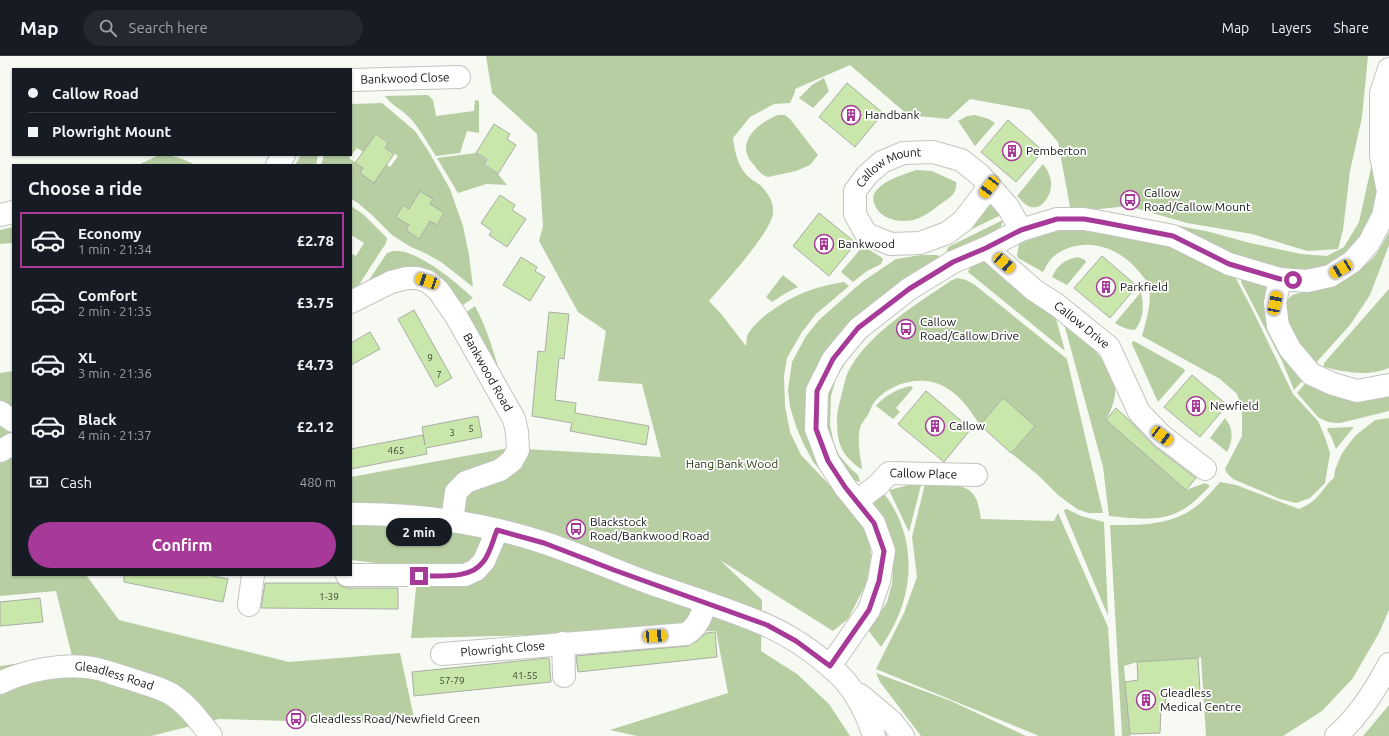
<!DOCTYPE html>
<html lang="en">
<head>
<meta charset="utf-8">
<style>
	body { margin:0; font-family:Ubuntu,sans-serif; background:#242831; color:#f1f3f6; height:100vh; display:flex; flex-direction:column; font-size:15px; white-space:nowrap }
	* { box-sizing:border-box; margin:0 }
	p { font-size:13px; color:#9ea1a6 }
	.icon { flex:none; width:22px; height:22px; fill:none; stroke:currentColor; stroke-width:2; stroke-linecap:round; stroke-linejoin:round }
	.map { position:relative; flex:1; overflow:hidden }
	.sheet { position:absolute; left:12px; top:108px; width:340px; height:412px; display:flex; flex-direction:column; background:#171b24; border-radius:0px; box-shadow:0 1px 3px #0004 }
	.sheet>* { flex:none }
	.banner { position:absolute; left:12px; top:12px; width:340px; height:88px; border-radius:0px; box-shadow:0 1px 3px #0004; display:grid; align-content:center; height:88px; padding:0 16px; background:#171b24 }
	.end { position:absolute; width:18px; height:18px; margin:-9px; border:5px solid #a73a99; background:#fff; box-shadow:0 0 0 2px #fff }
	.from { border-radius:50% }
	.bubble { position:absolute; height:28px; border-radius:14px; background:#171b24; box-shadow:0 1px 3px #0004; font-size:13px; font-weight:600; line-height:28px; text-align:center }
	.car { position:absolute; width:12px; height:24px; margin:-12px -6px; border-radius:5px; box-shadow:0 0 3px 1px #0007; background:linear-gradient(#f5c518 24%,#345 0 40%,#f5c518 0 76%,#345 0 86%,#f5c518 0) }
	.banner b { display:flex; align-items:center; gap:14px; height:38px; font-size:15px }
	.banner b+b { border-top:1px solid #363941 }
	.banner i { width:10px; height:10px; background:#f1f3f6 }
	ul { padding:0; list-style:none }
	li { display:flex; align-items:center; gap:12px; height:56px; margin:0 8px 6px; padding:0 8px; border:2px solid transparent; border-radius:0px }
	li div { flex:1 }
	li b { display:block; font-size:15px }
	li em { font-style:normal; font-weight:600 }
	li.selected { border-color:#a73a99 }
	li>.icon { width:36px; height:36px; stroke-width:1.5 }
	h2 { padding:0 16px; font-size:18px; line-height:48px }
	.pay { display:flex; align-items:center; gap:10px; height:44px; padding:0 16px; font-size:15px }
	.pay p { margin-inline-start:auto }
	.action { display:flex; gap:8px; margin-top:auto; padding:8px 16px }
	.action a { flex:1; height:46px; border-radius:24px; background:#a73a99; color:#fff; font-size:16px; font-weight:600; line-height:46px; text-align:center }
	header { display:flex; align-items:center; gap:24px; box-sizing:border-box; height:56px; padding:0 20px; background:#171b24; border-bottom:1px solid #363941 }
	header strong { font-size:19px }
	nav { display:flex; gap:22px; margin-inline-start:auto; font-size:14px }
	.search { width:280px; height:36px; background:#242831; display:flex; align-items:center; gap:10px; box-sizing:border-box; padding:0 14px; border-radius:22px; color:#9ea1a6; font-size:15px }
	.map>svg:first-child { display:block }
</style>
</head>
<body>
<header>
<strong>Map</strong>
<div class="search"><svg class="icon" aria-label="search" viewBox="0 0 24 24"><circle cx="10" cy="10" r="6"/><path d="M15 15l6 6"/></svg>Search here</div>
<nav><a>Map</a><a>Layers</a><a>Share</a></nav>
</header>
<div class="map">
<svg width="1389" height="680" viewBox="0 0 1389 680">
	<rect width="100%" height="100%" fill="#f6faf3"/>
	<g fill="#b7cda2" fill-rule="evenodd">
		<path d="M486 0H1368L1362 61 1350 115 1343 174 1338 193 1307 195 1252 178 1187 167 1128 150 1071 156 1058 86 1030 54 970 43 948 63 908 59 850 9 795 33V36L790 47 774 48 750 61 733 82C735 97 738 113 751 123 755 126 760 128 763 132 769 139 774 147 773 157 771 177 724 227 709 245L722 259 746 290C747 284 746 280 750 275 762 258 792 240 811 234 822 230 833 228 844 226L849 230 816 258 802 276 787 302 784 320 785 350 790 376 801 399 861 462 870 483 871 502 866 528 848 563 833 575 720 504 762 544 761 595 797 618 829 648 850 680H637L610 674 728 637 716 575 411 582 418 512 351 504V421L509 392 661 401 642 328 598 325 606 275 578 256 539 185 543 170 537 78 492 37Z"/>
		<path d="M824 22 829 35 813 52 799 42 812 29Z"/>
		<path d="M428 39 433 44 436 60 474 55 475 44 479 45V77L467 75 460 97 436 100C427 87 420 72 409 61 401 53 391 49 385 40Z"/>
		<path d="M382 47 415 75 429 96 450 133 463 170 469 199 473 231 441 206 425 197 411 191 392 179 372 159 358 147 351 143V109H321L324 99H351V48ZM376 78 388 86 385 92 398 100 390 111 387 109 363 112 349 102 357 92 363 96ZM420 135 430 148 444 157 437 169 430 165 419 183 406 174 409 169 396 161 403 149 409 153Z"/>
		<path d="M778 59H785L790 63 818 99 810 109 796 115 768 121C762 120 758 114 754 109 733 87 758 67 778 59Z"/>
		<path d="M975 59 989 63 995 67 975 90 958 65 967 60Z"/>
		<path d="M476 97 487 104 484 109 498 118 507 129 486 128 458 137 437 102Z"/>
		<path d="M1374 98 1383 129 1372 176 1325 216 1270 215 1115 157 1210 176 1250 187 1301 198 1327 200 1344 191 1359 166Z"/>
		<path d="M159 99C173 99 182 102 195 109H138Z"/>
		<path d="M301 99H318L316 109H295Z"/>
		<path d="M1043 108C1048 114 1052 123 1051 131 1050 140 1042 154 1031 151 1026 150 1021 144 1017 140Z"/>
		<path d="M916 114 932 115 956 126C958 136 950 142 942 147 934 153 923 162 913 164 898 167 879 163 874 147 873 144 873 141 874 138 882 124 903 119 916 114Z"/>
		<path d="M988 148 995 149 1003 158 970 174Z"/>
		<path d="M351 150 363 158 387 182 386 187 353 238 351 239V199L352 198 356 200 364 187 351 179Z"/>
		<path d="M1003 164 1001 170 997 174 947 200 946 197 948 191Z"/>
		<path d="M1069 170 1142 179 1231 213 1253 255 1293 338 1318 365 1324 379 1330 397 1325 427 1310 442 1296 447 1280 443 1233 423 1227 417 1225 413 1242 380V352L1237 338 1220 323 1142 280C1146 266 1153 243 1148 229 1146 222 1138 215 1133 209 1112 188 1078 180 1053 201 1049 204 1046 211 1043 216L1018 202 1017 199 1019 188 1038 180Z"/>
		<path d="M13 171V187L0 188V174Z"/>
		<path d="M1389 176V189L1370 239 1350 269 1314 309C1310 305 1306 300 1302 295 1295 285 1279 253 1289 242 1296 235 1306 237 1315 235 1336 229 1363 215 1377 197 1381 191 1385 183 1389 176Z"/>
		<path d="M863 190 881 201 883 203 881 208 867 215 853 226 841 216Z"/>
		<path d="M393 195C397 195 402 195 405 196 428 203 456 226 473 242L463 249 438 226 365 230 387 197Z"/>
		<path d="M921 199H937L941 202 818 314 829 425 814 407 804 389 797 373 790 351 788 334 792 306 806 280 819 264 862 226 896 203Z"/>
		<path d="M1078 201 1085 204 1086 206 1067 229 1052 221C1057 209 1066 203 1078 201Z"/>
		<path d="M987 204 1054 256 1065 295 968 216C970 208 979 205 987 204Z"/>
		<path d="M783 219 798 231 786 237 772 246 766 241Z"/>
		<path d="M958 222 966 224 975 229 1067 303 1103 457H1088L1077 453 1058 439 1039 420 1011 397 1035 370 1003 342 980 369C969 353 962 341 945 331 924 318 891 326 875 345 872 349 870 354 868 359 865 363 861 368 860 372 857 385 860 399 862 412L861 413C841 399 837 387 837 364 837 354 840 346 842 337 844 330 845 322 848 316 868 277 917 248 952 224Z"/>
		<path d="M1241 223 1265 230 1269 234 1306 321 1294 334 1282 305 1241 226Z"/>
		<path d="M1389 233V312C1368 321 1345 316 1324 311V307Z"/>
		<path d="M1141 236C1144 251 1144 262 1135 274 1128 274 1121 271 1115 267Z"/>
		<path d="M475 250C488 274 495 301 503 327L464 258Z"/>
		<path d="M1063 264C1082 281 1117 309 1115 338 1114 348 1110 356 1106 364L1186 434 1205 427 1210 430C1200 440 1189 452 1176 457 1156 466 1130 462 1109 460L1103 411Z"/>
		<path d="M881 266 848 302 836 323 831 340 830 369 834 388 839 399 850 412 858 419 860 425 859 426 849 422 826 381 824 342 849 296Z"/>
		<path d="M1134 285 1184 313 1185 315 1158 346 1132 288V286Z"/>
		<path d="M13 315V519H86L119 564 289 606 400 597 414 662 371 667 219 663 151 680H0V610L72 600 56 535 0 540V317Z"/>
		<path d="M1308 324 1389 337V355L1340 367C1332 367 1325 366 1318 361L1297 337Z"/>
		<path d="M911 330 913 332 896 352 900 356 893 363 876 350C884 340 899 332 911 330Z"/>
		<path d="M1225 362C1234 373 1233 384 1227 396L1210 382Z"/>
		<path d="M1389 362V554L1379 577 1353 622 1322 655 1283 680H1206L1201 601 1198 602 1137 606 1124 610 1130 680H1122L1110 469C1139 469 1169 470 1194 452 1204 445 1212 435 1220 426L1236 429 1299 453C1306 450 1313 446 1318 440 1324 434 1327 427 1334 422L1335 414 1342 397 1355 380 1375 364Z"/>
		<path d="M1353 371V372L1336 393 1331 380 1327 374 1328 372Z"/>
		<path d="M925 428C942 429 970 424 977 445 979 451 980 457 981 463L1054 465 1058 457 1108 571 1115 680H1039L876 613 904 557 917 521 912 481Z"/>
		<path d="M909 429H921L909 476 889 434Z"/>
		<path d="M879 432C912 468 917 521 896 565 892 574 886 583 881 591L868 574 887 546 892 528 893 513 892 503 872 449 873 441Z"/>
		<path d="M1067 453 1081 460 1104 466 1108 560 1064 455V454Z"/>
		<path d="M876 617 951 645 1026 680H921L880 626Z"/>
		<path d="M1389 649V680H1363Z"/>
	</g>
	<g fill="#c9e7ab" stroke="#aaada7">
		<path d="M847 27 883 57 855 91 819 61Z"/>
		<path d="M1008 64 1043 95 1016 126 981 96Z"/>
		<path d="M494 68 510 78 507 83 516 89 498 118 484 108 487 103 476 97Z"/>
		<path d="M376 78 388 87 385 92 394 98 374 127 360 117 363 112 355 107Z"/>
		<path d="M420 135 433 143 430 148 444 157 437 169 430 165 419 183 406 174 409 169 396 161 403 149 409 153Z"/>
		<path d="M500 139 515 149 512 154 526 163 507 191 489 179 492 175 481 167Z"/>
		<path d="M819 157 856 187 829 220 793 190Z"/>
		<path d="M1102 200 1137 230 1110 262 1074 232Z"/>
		<path d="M521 201 537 211 535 215 545 221 530 245 503 229Z"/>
		<path d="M414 254 452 322 436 331 398 263Z"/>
		<path d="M549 256 569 258 564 303 559 302 555 344 576 347 575 357 649 370 646 389 570 375 572 367 532 360 538 295 545 296Z"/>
		<path d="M370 276 380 293 351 309V287Z"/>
		<path d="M1192 319 1227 349 1200 381 1164 351Z"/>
		<path d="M926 335 971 373 944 406 898 368Z"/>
		<path d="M1003 342 1035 370 1011 397 980 369Z"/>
		<path d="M1116 352 1129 364 1154 390 1196 422 1186 434 1106 364Z"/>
		<path d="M478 360 482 381 426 392 427 398 351 413V393L423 379 425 389 422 371Z"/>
		<path d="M124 519H208L228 523 223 546 124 526Z"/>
		<path d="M265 527H338L341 530 347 532H398V553L261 552Z"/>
		<path d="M40 542 43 566 0 570V546Z"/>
		<path d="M715 576 717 601 578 616 576 600 687 590 697 585 706 577Z"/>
		<path d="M549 602 551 626 414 640 412 616Z"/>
		<path d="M1198 602 1200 635 1166 639 1165 649 1161 650 1160 677 1130 678 1125 626 1138 624 1137 606Z"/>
	</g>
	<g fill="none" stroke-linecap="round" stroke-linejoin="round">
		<defs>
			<g id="minor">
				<path id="s1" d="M351 24 459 21"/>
				<path d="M277 109 284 99"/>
				<path id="s2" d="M989 131 963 165 947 177 920 187 891 188 866 178 855 158V135L867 119 882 106 903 97 933 96 961 104 980 119 1008 151 1021 174"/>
				<path d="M0 159 13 156"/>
				<path id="s3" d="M986 192 1034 234 1057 249 1109 291 1139 356 1162 380 1205 413"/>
				<path d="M1280 223 1275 247 1278 270 1290 293 1311 318 1333 328 1357 335 1389 329"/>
				<path id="s4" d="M351 246 391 226 407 222H417L427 225 438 234 456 260 514 363 517 376 518 394 512 405 500 414 466 426 456 436 452 465"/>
				<path d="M0 356 13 365"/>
				<path d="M0 395 13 388"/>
				<path id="s5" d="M857 445 878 429 889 417 976 419"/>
				<path d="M351 458C414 457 485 467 545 487 581 499 616 515 652 528 690 541 729 553 766 569 791 580 814 596 834 614 854 631 866 655 874 680"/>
				<path d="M347 519H465L476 514 484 505 497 475"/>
				<path d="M249 549 253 519"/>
				<path d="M563 587 564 620"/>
				<path id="s6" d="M442 598 686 578C698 571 701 560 706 547"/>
				<path d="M830 610 869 554 879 525 884 495 874 467 845 431 828 405 816 373 817 335 833 303 858 273 909 233 953 206 986 192 1021 174 1057 163H1084L1101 166 1173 180 1229 208 1280 223 1307 225 1330 220 1352 206 1369 187 1383 160 1388 136 1381 100V37L1389 13"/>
				<path id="s7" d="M0 627C26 614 64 607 93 612 105 614 118 620 131 623 144 628 159 631 171 638 188 649 199 664 211 680"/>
				<path d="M860 639 892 666 903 680"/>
			</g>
			<path id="major" d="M1336 680C1359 660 1375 635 1389 608"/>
		</defs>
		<use href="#minor" stroke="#c1c5be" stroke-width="24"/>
		<use href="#major" stroke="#c1c5be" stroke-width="24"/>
		<use href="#minor" stroke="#fff" stroke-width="22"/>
		<use href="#major" stroke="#fff" stroke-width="22"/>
	</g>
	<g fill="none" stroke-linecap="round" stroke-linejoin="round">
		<path stroke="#a73a99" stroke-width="5" d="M419 520C439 519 470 524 483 506 490 498 493 484 497 474L544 487 614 514 767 569 796 585 830 610 869 554 879 525 884 495 874 467 845 431 828 405 816 373 817 335 833 303 858 272 909 233 953 206 986 192 1021 174 1057 163H1084L1101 166 1173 180 1229 208 1280 223 1293 224"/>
	</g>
	<defs>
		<symbol id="building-ring" viewBox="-11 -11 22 22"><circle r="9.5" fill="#fff" stroke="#a73a99" stroke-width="1.5"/><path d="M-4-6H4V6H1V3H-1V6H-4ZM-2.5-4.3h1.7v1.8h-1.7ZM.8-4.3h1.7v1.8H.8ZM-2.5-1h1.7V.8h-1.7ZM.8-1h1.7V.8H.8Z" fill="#a73a99"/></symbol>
		<symbol id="bus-ring" viewBox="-11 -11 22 22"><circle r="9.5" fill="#fff" stroke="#a73a99" stroke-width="1.5"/><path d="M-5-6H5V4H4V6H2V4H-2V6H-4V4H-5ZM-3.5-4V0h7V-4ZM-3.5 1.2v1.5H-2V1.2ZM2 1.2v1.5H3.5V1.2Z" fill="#a73a99"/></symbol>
	</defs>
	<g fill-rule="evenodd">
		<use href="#building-ring" x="840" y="48" width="22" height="22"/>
		<use href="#building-ring" x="1001" y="84" width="22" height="22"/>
		<use href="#bus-ring" x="1119" y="133" width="22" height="22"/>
		<use href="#building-ring" x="813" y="177" width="22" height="22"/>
		<use href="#building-ring" x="1095" y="220" width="22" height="22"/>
		<use href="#bus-ring" x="895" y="262" width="22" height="22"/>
		<use href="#building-ring" x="1185" y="339" width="22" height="22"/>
		<use href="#building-ring" x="924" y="359" width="22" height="22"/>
		<use href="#bus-ring" x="565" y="462" width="22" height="22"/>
		<use href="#building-ring" x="1135" y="633" width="22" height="22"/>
		<use href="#bus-ring" x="285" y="652" width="22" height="22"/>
	</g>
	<g text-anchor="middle" stroke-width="3.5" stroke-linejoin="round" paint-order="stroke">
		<g font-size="10" fill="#404938">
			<text x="430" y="305">9</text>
			<text x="439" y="322">7</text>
			<text x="471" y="376">5</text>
			<text x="452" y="380">3</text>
			<text x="396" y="398">465</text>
			<text x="329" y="544">1-39</text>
			<text x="525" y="623">41-55</text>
			<text x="452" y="628">57-79</text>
		</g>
		<g font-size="12" fill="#131412" stroke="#fff">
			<text dy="4" stroke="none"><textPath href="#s1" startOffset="54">Bankwood Close</textPath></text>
			<text dy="4" stroke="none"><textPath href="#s2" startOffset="237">Callow Mount</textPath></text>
			<text dy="4" stroke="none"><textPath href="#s3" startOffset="123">Callow Drive</textPath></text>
			<text dy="4" stroke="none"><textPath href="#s4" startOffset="192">Bankwood Road</textPath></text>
			<text dy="4" stroke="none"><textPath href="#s5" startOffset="77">Callow Place</textPath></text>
			<text dy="4" stroke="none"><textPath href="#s6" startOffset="61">Plowright Close</textPath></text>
			<text dy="4" stroke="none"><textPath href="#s7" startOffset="118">Gleadless Road</textPath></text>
		</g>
		<g font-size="12" fill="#131412" stroke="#fff" text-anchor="start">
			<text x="865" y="63">Handbank</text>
			<text x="1026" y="99">Pemberton</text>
			<text x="1144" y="141">Callow<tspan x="1144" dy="14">Road/Callow Mount</tspan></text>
			<text x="838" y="192">Bankwood</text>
			<text x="1120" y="235">Parkfield</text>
			<text x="920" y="270">Callow<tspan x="920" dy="14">Road/Callow Drive</tspan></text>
			<text x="1210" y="354">Newfield</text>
			<text x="949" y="374">Callow</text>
			<text x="590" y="470">Blackstock<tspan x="590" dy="14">Road/Bankwood Road</tspan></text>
			<text x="1160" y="641">Gleadless<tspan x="1160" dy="14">Medical Centre</tspan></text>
			<text x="310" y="667">Gleadless Road/Newfield Green</text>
		</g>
		<g font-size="12" fill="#273a0f" stroke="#fff">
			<text x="732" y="412">Hang Bank Wood</text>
		</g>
	</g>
</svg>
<i class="end from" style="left:1293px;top:224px"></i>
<i class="end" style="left:419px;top:520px"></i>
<div class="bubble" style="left:386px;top:462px;width:66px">2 min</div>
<i class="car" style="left:989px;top:131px;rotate:217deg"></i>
<i class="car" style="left:1004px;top:207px;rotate:131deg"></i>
<i class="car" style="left:1341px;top:213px;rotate:239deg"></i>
<i class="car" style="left:427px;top:225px;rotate:288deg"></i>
<i class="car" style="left:1275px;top:247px;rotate:11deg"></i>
<i class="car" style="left:1162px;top:380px;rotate:127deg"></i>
<i class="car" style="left:655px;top:580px;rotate:86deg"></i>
<div class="banner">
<b><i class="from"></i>Callow Road</b>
<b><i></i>Plowright Mount</b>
</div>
<section class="sheet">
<h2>Choose a ride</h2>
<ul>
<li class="selected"><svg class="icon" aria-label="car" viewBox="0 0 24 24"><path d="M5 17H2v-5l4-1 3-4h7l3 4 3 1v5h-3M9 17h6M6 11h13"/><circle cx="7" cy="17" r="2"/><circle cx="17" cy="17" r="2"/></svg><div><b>Economy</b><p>1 min · 21:34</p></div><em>£2.78</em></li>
<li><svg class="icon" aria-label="car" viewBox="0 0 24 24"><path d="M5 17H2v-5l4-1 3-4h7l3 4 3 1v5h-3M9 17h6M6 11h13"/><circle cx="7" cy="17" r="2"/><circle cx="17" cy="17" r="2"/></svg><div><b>Comfort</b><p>2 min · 21:35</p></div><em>£3.75</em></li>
<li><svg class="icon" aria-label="car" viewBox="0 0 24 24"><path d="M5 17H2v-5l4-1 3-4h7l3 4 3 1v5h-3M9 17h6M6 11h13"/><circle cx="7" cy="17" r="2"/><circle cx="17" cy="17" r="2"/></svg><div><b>XL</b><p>3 min · 21:36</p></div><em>£4.73</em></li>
<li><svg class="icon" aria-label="car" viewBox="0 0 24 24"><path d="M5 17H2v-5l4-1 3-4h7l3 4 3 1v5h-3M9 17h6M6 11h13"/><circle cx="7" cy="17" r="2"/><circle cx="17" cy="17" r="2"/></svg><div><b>Black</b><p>4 min · 21:37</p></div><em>£2.12</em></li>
</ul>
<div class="pay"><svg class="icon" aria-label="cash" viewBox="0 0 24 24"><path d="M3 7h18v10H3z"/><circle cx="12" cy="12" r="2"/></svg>Cash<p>480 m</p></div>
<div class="action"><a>Confirm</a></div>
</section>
</div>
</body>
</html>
